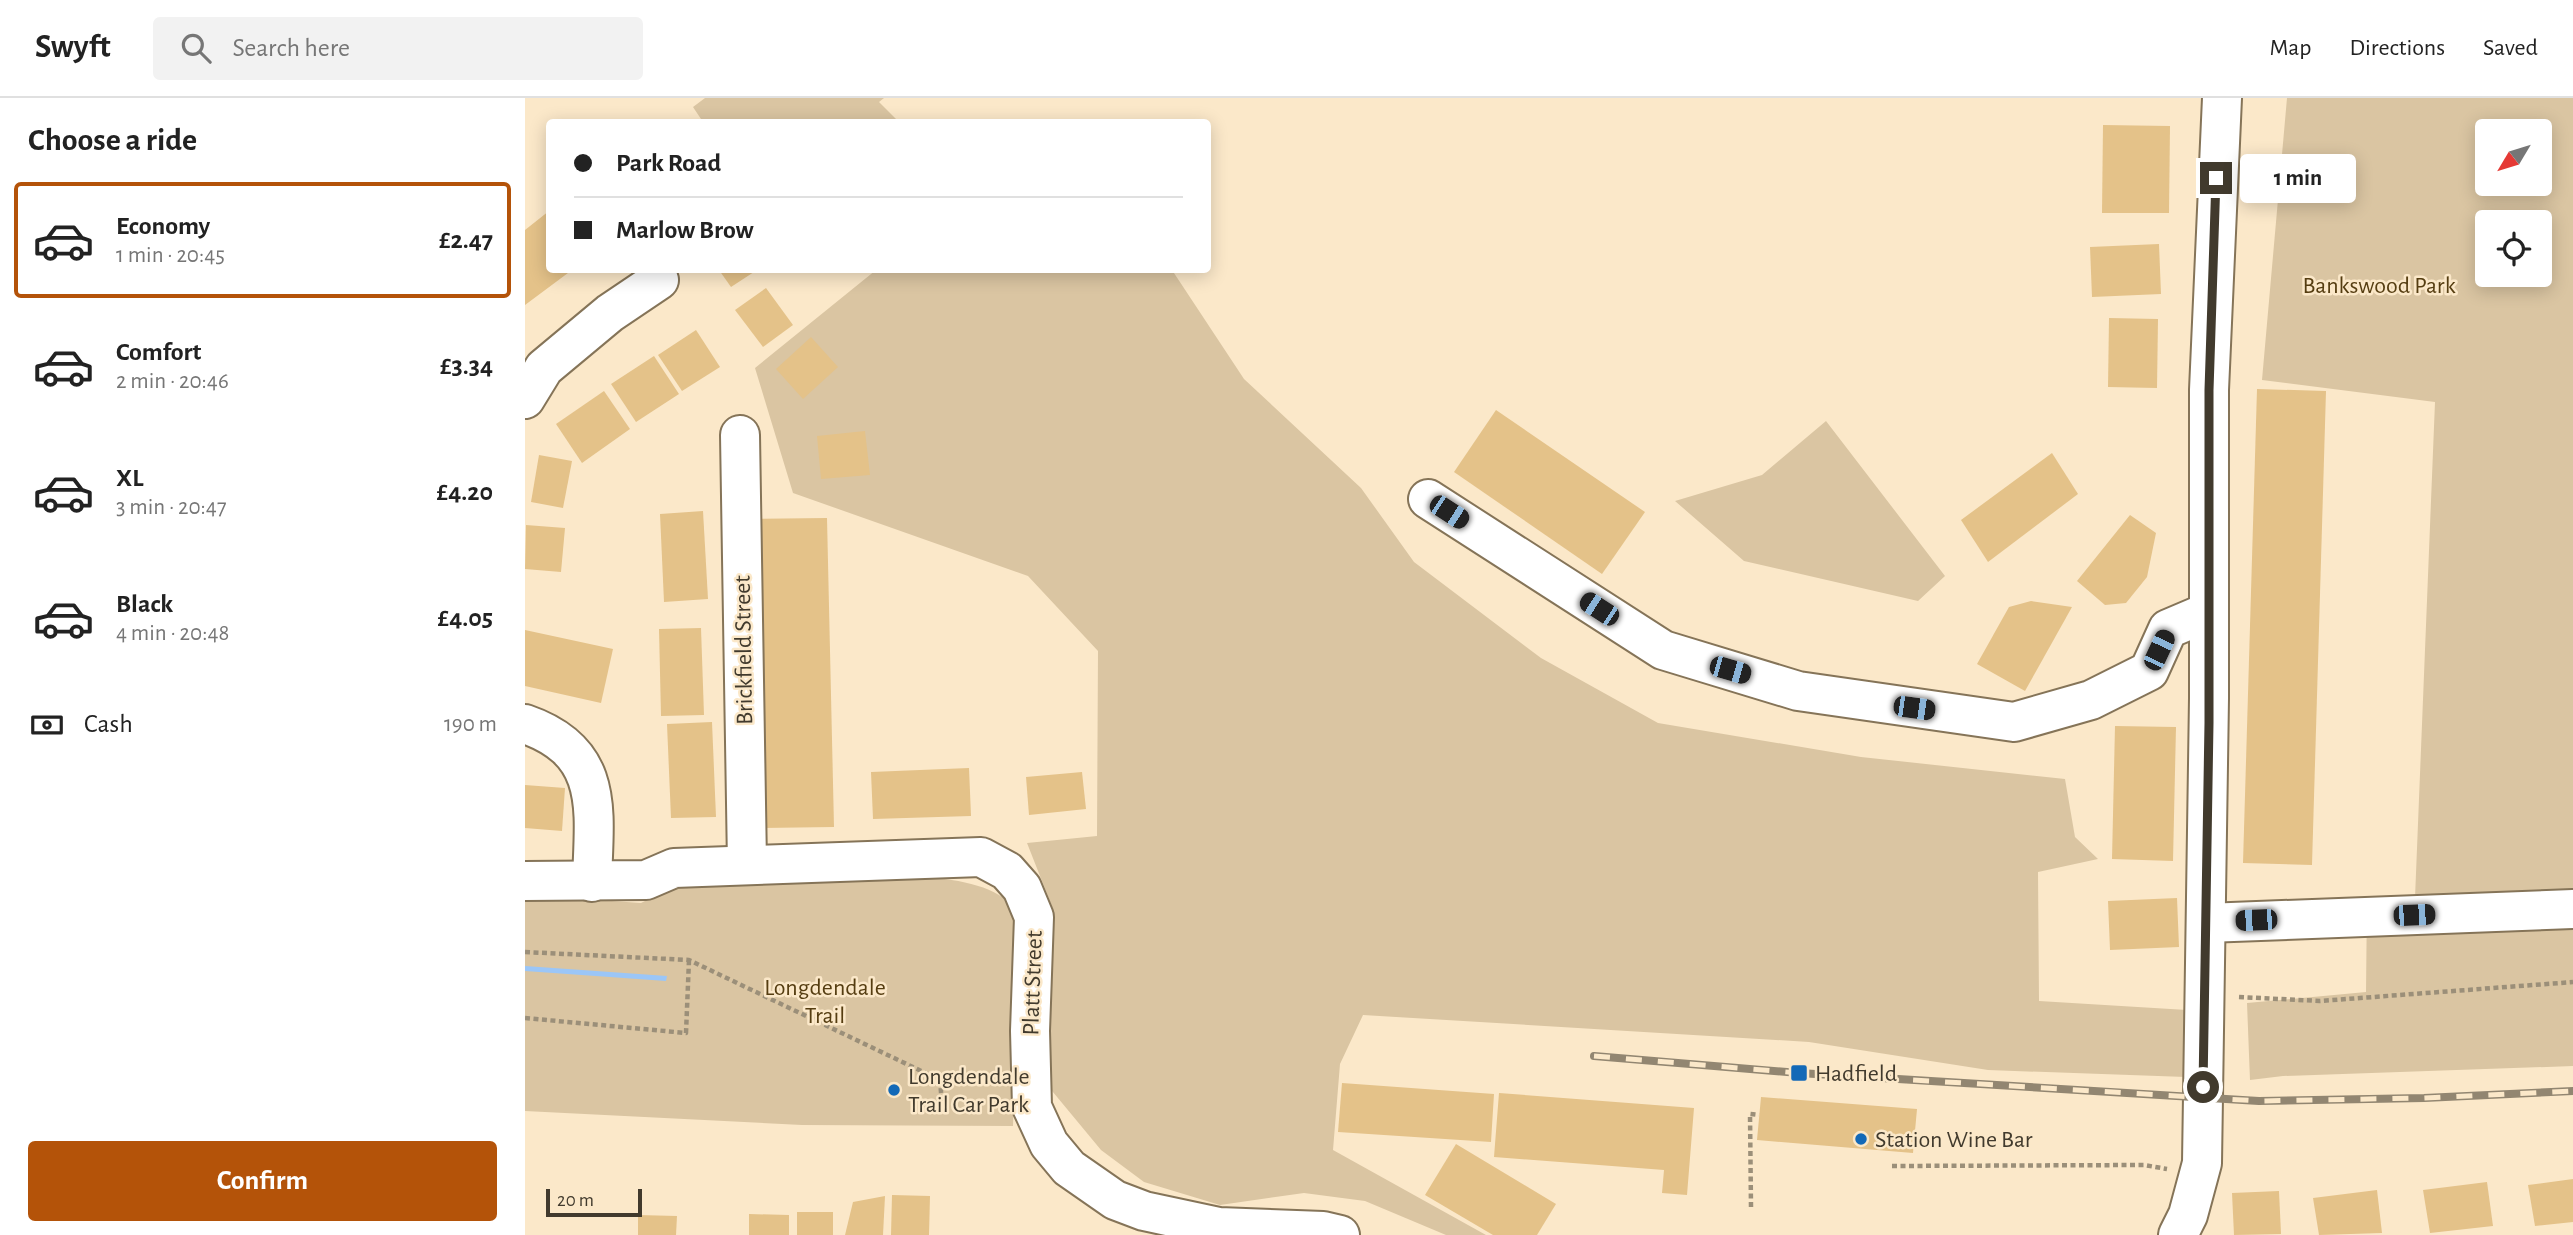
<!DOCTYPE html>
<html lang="en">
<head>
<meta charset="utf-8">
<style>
	body { margin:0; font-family:"Alegreya Sans",sans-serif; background:#f2f2f2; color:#222; height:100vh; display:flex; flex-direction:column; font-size:26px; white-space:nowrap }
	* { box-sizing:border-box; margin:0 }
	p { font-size:23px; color:#767676 }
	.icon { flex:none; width:38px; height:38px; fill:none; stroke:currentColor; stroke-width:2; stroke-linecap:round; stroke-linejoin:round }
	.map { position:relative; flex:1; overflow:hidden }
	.drawer { display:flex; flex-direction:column; background:#fff; width:525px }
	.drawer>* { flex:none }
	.top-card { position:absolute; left:21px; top:21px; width:665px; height:154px; border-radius:7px; box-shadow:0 4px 18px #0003; display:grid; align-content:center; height:154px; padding:0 28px; background:#fff }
	.needle { width:46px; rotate:232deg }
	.fabs { position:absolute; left:1950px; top:21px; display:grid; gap:14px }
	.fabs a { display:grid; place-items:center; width:77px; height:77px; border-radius:7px; background:#fff; box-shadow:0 4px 18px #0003; font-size:35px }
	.scale { position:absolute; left:21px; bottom:18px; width:96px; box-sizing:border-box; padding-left:7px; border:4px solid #413a2d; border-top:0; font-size:19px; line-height:24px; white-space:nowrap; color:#413a2d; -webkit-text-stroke:5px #fbe8c9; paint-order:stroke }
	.end { position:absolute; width:32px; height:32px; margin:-16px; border:9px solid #413a2d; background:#fff; box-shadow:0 0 0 4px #fff }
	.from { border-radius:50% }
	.bubble { position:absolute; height:49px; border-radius:7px; background:#fff; box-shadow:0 4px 18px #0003; font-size:23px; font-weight:600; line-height:49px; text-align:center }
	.car { position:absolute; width:21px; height:42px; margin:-21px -10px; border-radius:9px; box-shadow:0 0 5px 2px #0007; background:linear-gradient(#222 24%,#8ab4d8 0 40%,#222 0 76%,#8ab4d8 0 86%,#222 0) }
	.top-card b { display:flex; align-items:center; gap:24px; height:66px; font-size:26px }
	.top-card b+b { border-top:2px solid #e0e0e0 }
	.top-card i { width:18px; height:18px; background:#222 }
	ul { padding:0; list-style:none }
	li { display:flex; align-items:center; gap:21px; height:116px; margin:0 14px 10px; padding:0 14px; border:4px solid transparent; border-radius:7px }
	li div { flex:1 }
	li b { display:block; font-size:26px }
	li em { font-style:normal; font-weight:600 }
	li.active { border-color:#b45309 }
	li>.icon { width:63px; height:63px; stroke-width:1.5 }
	h2 { padding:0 28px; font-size:32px; line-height:84px }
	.pay { display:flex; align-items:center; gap:18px; height:77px; padding:0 28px; font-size:26px }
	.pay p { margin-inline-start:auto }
	.button { display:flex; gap:14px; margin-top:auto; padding:14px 28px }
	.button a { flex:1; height:80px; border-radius:7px; background:#b45309; color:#fff; font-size:28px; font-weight:600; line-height:80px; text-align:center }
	header { display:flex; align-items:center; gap:42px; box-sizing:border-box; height:98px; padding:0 35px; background:#fff; border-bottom:2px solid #e0e0e0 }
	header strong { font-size:33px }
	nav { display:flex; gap:38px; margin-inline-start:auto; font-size:24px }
	.search { width:490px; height:63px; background:#f2f2f2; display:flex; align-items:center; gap:18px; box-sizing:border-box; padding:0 24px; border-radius:7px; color:#767676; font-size:26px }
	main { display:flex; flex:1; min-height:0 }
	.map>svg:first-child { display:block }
</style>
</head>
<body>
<header>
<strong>Swyft</strong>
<div class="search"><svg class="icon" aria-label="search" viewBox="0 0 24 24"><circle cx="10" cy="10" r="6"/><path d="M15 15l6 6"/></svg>Search here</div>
<nav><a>Map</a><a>Directions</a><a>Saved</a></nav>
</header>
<main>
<section class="drawer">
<h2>Choose a ride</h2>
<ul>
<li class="active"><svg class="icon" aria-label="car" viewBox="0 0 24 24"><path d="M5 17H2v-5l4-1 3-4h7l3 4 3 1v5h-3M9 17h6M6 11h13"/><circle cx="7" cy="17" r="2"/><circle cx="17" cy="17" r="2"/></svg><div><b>Economy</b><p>1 min · 20:45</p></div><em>£2.47</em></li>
<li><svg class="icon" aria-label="car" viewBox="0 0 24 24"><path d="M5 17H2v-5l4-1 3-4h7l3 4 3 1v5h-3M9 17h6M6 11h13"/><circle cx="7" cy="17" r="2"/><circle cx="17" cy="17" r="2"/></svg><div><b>Comfort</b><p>2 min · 20:46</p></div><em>£3.34</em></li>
<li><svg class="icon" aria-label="car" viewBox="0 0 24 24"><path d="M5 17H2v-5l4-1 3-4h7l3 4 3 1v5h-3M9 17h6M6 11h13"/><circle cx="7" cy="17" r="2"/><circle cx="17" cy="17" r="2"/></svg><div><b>XL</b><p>3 min · 20:47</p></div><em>£4.20</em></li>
<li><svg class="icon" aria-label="car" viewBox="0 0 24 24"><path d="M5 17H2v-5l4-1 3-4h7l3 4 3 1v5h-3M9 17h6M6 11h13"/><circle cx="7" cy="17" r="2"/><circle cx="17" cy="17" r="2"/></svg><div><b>Black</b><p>4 min · 20:48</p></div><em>£4.05</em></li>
</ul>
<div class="pay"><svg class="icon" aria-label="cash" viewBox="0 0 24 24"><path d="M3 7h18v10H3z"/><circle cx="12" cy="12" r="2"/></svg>Cash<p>190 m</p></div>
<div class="button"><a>Confirm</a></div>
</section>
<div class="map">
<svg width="2048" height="1137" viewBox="0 0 2048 1137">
	<rect width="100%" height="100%" fill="#fbe8c9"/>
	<g fill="#dac5a2" fill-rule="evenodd">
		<path d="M180 0H359L354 4 374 24H178L168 9Z"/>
		<path d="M1762 0H2048V968L1758 978 1725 982 1722 905 1841 894 1842 801 1890 800 1910 304 1737 282ZM1962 33H2014V86H1962ZM1962 124H2014V177H1962Z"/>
		<path d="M351 172H647L719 281 836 390 889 464 1016 560 1133 625 1336 659 1540 681 1550 739 1573 761 1513 774 1514 903 1662 912 1661 979 1463 972 1284 944 838 917 815 966 808 1052 961 1137H921L840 1103 779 1095 695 1107 619 1084 576 1052 518 982 528 811 502 745 572 738 573 553 503 478 268 395 230 270Z"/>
		<path d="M1301 323 1420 478 1393 503 1219 463 1150 403 1237 377Z"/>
		<path d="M296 780C345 780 431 771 474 797 483 803 489 814 494 823L488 1028 277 1027 0 1013V797L116 805 144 791Z"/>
	</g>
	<path fill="#9bc6f7" d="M0 868 142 878 141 883 0 873Z"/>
	<g fill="#e4c289">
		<path d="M1578 27 1645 28 1644 115H1577Z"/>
		<path d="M24 113V172H47L0 207V132Z"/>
		<path d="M1634 146 1636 196 1567 199 1565 149Z"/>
		<path d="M194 172H232L206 189Z"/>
		<path d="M241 190 268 227 238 249 210 212Z"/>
		<path d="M1584 220 1633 221 1632 290 1583 289Z"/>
		<path d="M171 232 195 269 157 293 133 257Z"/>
		<path d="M286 239 313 269 278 301 251 271Z"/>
		<path d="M129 258 154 296 111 324 86 286Z"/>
		<path d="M1732 291 1801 293 1787 767 1718 765Z"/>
		<path d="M79 293 105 331 57 365 31 326Z"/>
		<path d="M971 312 1120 414 1077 476 929 374Z"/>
		<path d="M340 333 345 377 296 381 292 338Z"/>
		<path d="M1527 355 1553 396 1463 464 1436 422Z"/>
		<path d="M14 357 47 363 38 410 6 404Z"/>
		<path d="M178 413 183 501 139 504 135 416Z"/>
		<path d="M1605 417 1631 435 1622 479 1601 505 1580 507 1552 483Z"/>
		<path d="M302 420 309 729 233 730 226 421Z"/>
		<path d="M1 427 40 430 36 474 0 471Z"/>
		<path d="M1506 503 1547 509 1500 593 1452 566 1484 509Z"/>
		<path d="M176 530 179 617 136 618 134 531Z"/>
		<path d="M0 532 88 551 76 605 0 588Z"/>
		<path d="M187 624 191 719 146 720 142 626Z"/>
		<path d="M1590 628 1651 629 1648 763 1587 761Z"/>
		<path d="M444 670 446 718 348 721 346 674Z"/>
		<path d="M557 674 561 711 504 717 501 679Z"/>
		<path d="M0 687 40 690 37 733 0 730Z"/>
		<path d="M1652 800 1654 849 1585 852 1583 803Z"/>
		<path d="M817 985 969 996 966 1044 813 1034Z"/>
		<path d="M974 995 1169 1010 1162 1097 1137 1095 1139 1072 969 1059Z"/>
		<path d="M1236 999 1392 1011 1388 1055 1232 1042Z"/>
		<path d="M931 1046 1031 1106 1012 1137H968L900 1097Z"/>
		<path d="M2048 1081V1124L2010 1128 2003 1087Z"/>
		<path d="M1962 1084 1968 1128 1905 1135 1898 1092Z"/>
		<path d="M1852 1092 1857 1135 1794 1137 1788 1100Z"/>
		<path d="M1754 1093 1756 1136 1709 1137 1707 1095Z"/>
		<path d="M367 1097 405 1098 404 1137H366Z"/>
		<path d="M360 1098 358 1137H320L328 1104Z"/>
		<rect x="272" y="1114" width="36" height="23"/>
		<path d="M224 1116 264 1117V1137H224Z"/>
		<path d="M113 1117 152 1118 151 1137H113Z"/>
	</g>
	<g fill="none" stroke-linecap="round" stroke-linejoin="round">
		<defs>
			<g id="minor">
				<path d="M0 301 19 270 85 215 134 182"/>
				<path d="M215 337 222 766"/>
				<path d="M903 401 1138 552 1273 593 1489 624 1566 602 1624 573 1643 531 1683 514"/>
				<path d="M0 626C81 654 69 713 67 784"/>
				<path d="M0 783 121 782 149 770 456 759 482 773 497 790 509 819 505 933 507 1009 524 1046 544 1070 590 1102 619 1113 694 1129 798 1133 815 1137"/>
				<path d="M1681 825 2048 811"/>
				<path d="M1653 1137 1663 1117 1677 1065 1684 600V292L1697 0"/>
			</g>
		</defs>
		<use href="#minor" stroke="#857458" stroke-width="42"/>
		<g stroke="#9b8f79" stroke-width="4.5" stroke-dasharray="5 3.5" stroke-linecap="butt">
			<path d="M0 854 164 862 415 982 417 1006"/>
			<path d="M1714 899 1795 903 2048 884"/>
			<path d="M0 920 161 935 164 862"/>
			<path d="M1367 1068 1619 1067 1642 1071"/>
			<path d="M1226 1109 1225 1016 1234 1017"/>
		</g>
		<use href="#minor" stroke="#fff" stroke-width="38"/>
		<defs>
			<path id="rail" d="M1069 958 1274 975 1734 1003 1899 1000 2048 993"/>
		</defs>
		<use href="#rail" stroke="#928671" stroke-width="8"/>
		<use href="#rail" stroke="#fbe8c9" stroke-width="5" stroke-dasharray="16" stroke-linecap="butt"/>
	</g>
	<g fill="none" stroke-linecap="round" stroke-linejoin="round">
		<path stroke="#413a2d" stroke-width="9" d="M1678 989 1684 625V292L1691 80"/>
	</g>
	<g fill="#1369b7" stroke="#fbe8c9" stroke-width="2.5">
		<rect x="1265" y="966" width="18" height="18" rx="3.5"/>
		<circle cx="369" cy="992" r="7"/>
		<circle cx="1336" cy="1041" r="7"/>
	</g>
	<g text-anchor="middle" stroke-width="5" stroke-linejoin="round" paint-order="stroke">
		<g font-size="24" fill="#553d11" stroke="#fbe8c9">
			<text x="1854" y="195">Bankswood Park</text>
			<text x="300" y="897">Longdendale<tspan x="300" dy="28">Trail</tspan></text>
		</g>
		<g font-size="24" fill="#413a2d" stroke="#fbe8c9">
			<text transform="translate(218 552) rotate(-91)" y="8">Brickfield Street</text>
			<text transform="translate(507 885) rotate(-88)" y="8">Platt Street</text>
		</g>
		<g font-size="24" fill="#413a2d" stroke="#fbe8c9" text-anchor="start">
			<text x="1290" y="983">Hadfield</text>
			<text x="383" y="986">Longdendale<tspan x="383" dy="28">Trail Car Park</tspan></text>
			<text x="1350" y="1049">Station Wine Bar</text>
		</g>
	</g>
</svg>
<div class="fabs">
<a><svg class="needle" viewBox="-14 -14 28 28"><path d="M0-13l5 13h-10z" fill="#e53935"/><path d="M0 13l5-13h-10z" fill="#767676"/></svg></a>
<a><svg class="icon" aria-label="locate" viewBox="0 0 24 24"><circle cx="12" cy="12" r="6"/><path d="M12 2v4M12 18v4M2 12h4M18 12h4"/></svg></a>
</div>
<div class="scale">20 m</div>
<i class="end from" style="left:1678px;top:989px"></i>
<i class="end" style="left:1691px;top:80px"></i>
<div class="bubble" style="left:1715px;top:56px;width:116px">1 min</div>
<i class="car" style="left:924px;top:414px;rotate:123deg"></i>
<i class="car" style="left:1074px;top:511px;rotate:303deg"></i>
<i class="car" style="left:1634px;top:552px;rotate:25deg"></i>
<i class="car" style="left:1205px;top:572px;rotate:106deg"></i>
<i class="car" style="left:1389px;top:610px;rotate:98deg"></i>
<i class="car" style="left:1889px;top:817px;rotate:88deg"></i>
<i class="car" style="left:1731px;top:822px;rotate:268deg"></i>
<div class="top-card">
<b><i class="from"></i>Park Road</b>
<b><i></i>Marlow Brow</b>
</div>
</div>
</main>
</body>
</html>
